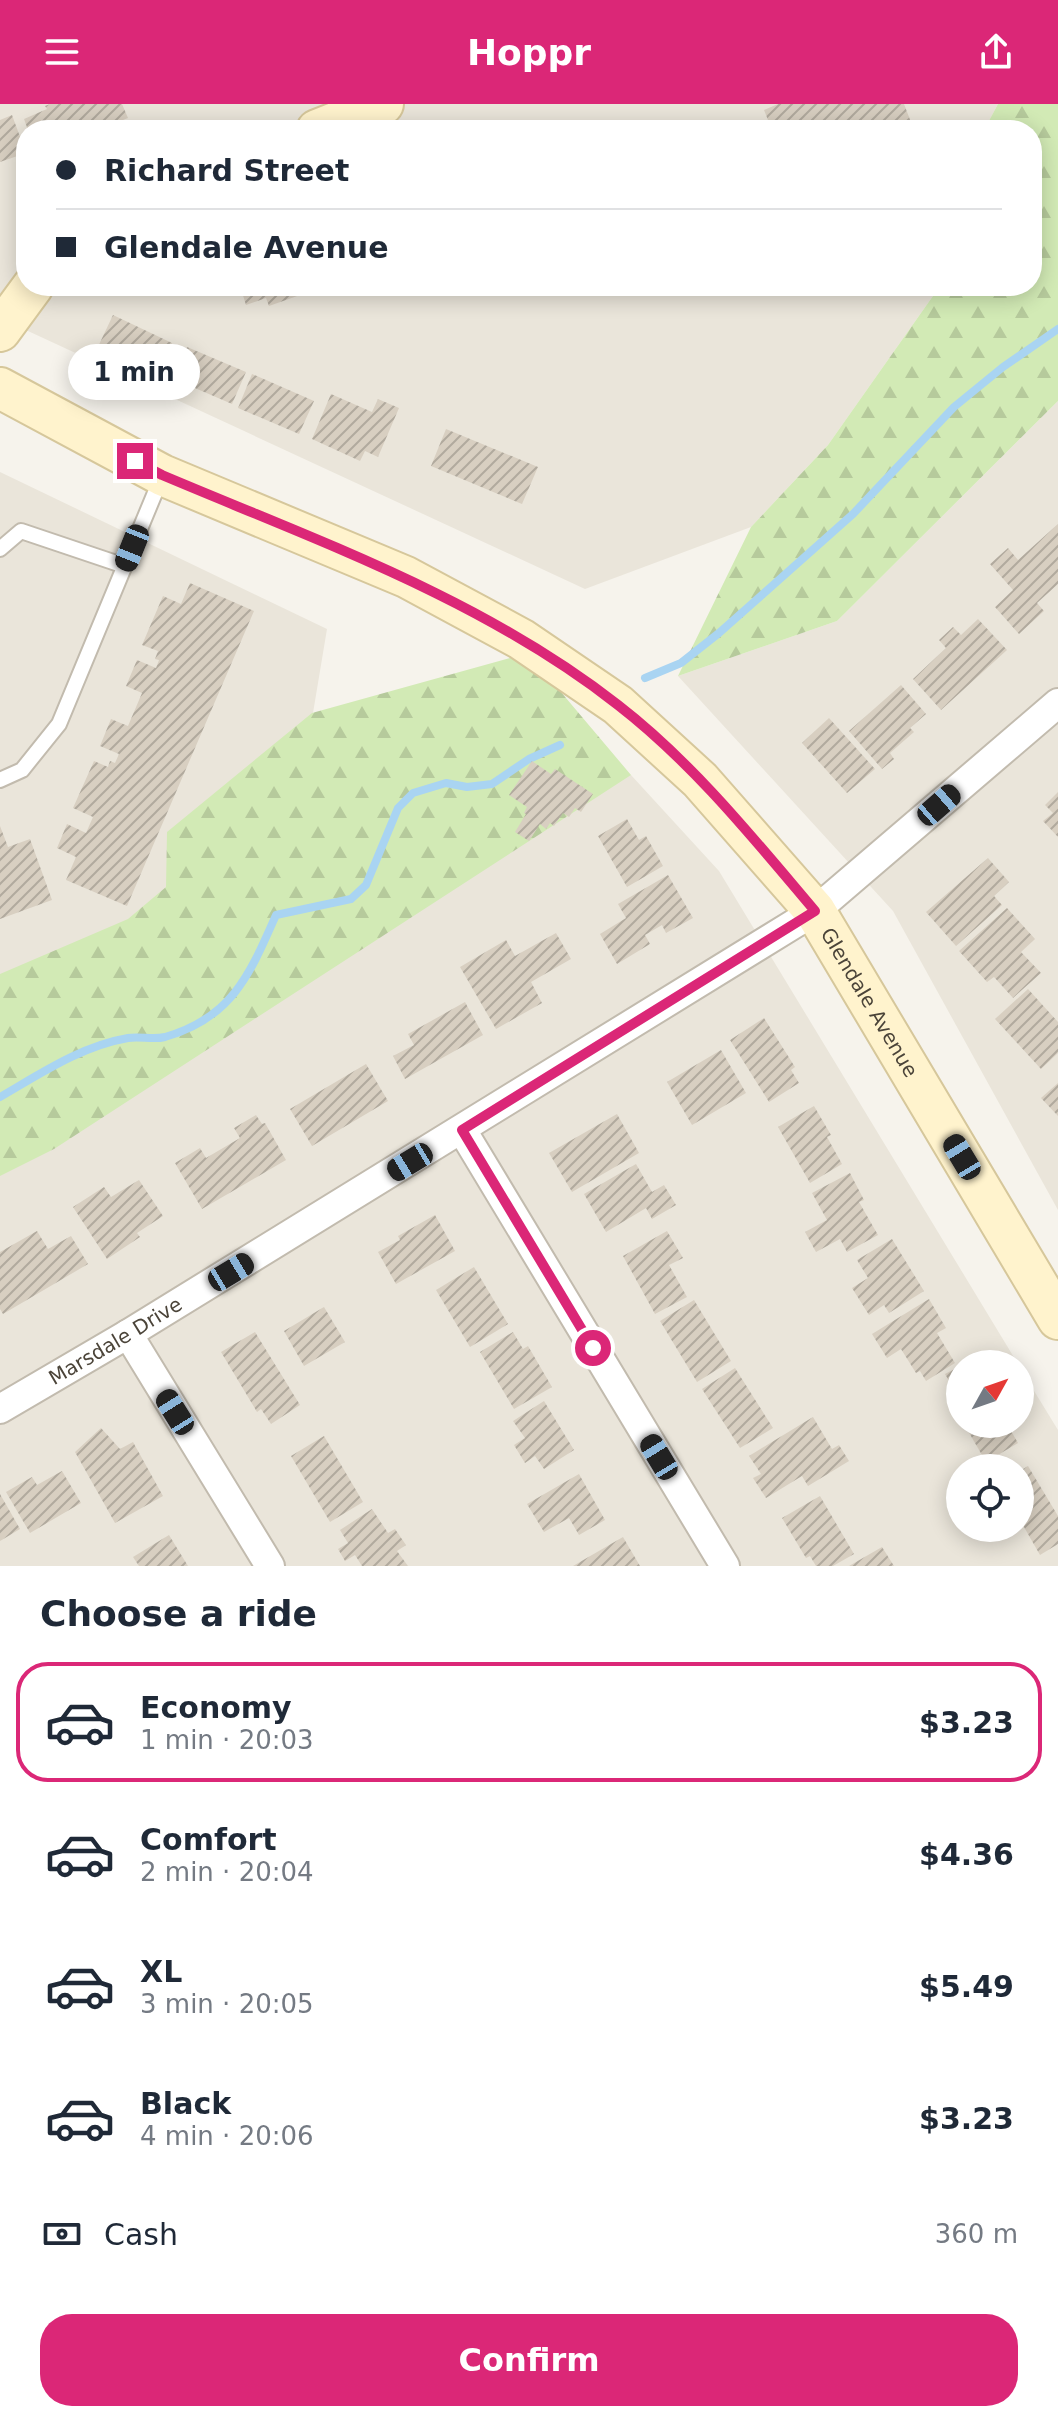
<!DOCTYPE html>
<html lang="en">
<head>
<meta charset="utf-8">
<style>
	body { margin:0; font-family:"DejaVu Sans",sans-serif; background:#f6f6f7; color:#1f2937; height:100vh; display:flex; flex-direction:column; font-size:30px; white-space:nowrap }
	* { box-sizing:border-box; margin:0 }
	p { font-size:26px; color:#747a83 }
	.icon { flex:none; width:44px; height:44px; fill:none; stroke:currentColor; stroke-width:2; stroke-linecap:round; stroke-linejoin:round }
	.map { position:relative; height:1462px; overflow:hidden }
	.details { display:flex; flex-direction:column; background:#fff; flex:1 }
	.details>* { flex:none }
	.hud { position:absolute; left:16px; top:16px; width:1026px; height:176px; border-radius:32px; box-shadow:0 4px 20px #0003; display:grid; align-content:center; height:176px; padding:0 40px; background:#fff }
	.needle { width:52px; rotate:50deg }
	.buttons { position:absolute; left:946px; top:1246px; display:grid; gap:16px }
	.buttons a { display:grid; place-items:center; width:88px; height:88px; border-radius:50%; background:#fff; box-shadow:0 4px 20px #0003; font-size:40px }
	.end { position:absolute; width:36px; height:36px; margin:-18px; border:10px solid #db2777; background:#fff; box-shadow:0 0 0 4px #fff }
	.from { border-radius:50% }
	.bubble { position:absolute; height:56px; border-radius:28px; background:#fff; box-shadow:0 4px 20px #0003; font-size:26px; font-weight:600; line-height:56px; text-align:center }
	.car { position:absolute; width:24px; height:48px; margin:-24px -12px; border-radius:10px; box-shadow:0 0 6px 2px #0007; background:linear-gradient(#222 24%,#8ab4d8 0 40%,#222 0 76%,#8ab4d8 0 86%,#222 0) }
	.hud b { display:flex; align-items:center; gap:28px; height:76px; font-size:30px }
	.hud b+b { border-top:2px solid #e0e1e3 }
	.hud i { width:20px; height:20px; background:#1f2937 }
	ul { padding:0; list-style:none }
	li { display:flex; align-items:center; gap:24px; height:120px; margin:0 16px 12px; padding:0 24px; border:4px solid transparent; border-radius:32px }
	li div { flex:1 }
	li b { display:block; font-size:30px }
	li em { font-style:normal; font-weight:600 }
	li.active { border-color:#db2777 }
	li>.icon { width:72px; height:72px; stroke-width:1.5 }
	h2 { padding:0 40px; font-size:36px; line-height:96px }
	.pay { display:flex; align-items:center; gap:20px; height:88px; padding:0 40px; font-size:30px }
	.pay p { margin-inline-start:auto }
	.button { display:flex; gap:16px; margin-top:auto; padding:16px 40px }
	.button a { flex:1; height:92px; border-radius:32px; background:#db2777; color:#fff; font-size:32px; font-weight:600; line-height:92px; text-align:center }
	header { display:flex; justify-content:space-between; align-items:center; height:104px; padding:0 40px; background:#db2777; color:#fff; font-size:36px; font-weight:600 }
	.map>svg:first-child { display:block }
</style>
</head>
<body>
<header><svg class="icon" aria-label="menu" viewBox="0 0 24 24"><path d="M4 6h16M4 12h16M4 18h16"/></svg>Hoppr<svg class="icon" aria-label="share" viewBox="0 0 24 24"><path d="M12 15V3M7 8l5-5 5 5M5 13v7h14v-7"/></svg></header>
<div class="map">
<svg width="1058" height="1462" viewBox="0 0 1058 1462">
	<defs>
		<pattern id="forest-firs" width="22" height="20" patternUnits="userSpaceOnUse" patternTransform="scale(2)"><rect width="22" height="20" fill="#d2eab5"/><path d="M5 1l3.5 6h-7zM16 11l3.5 6h-7z" fill="#b6ca9c"/></pattern>
		<pattern id="building-hatch" width="6" height="6" patternUnits="userSpaceOnUse" patternTransform="scale(2)"><rect width="6" height="6" fill="#d8cfc1"/><path d="M-1 1l2-2M0 6l6-6M5 7l2-2" fill="none" stroke="#b1aa9e"/></pattern>
	</defs>
	<rect width="100%" height="100%" fill="#f6f3ec"/>
	<g fill="#eae5da" fill-rule="evenodd">
		<path d="M0 0H998L984 26H26V182H940L828 341 751 423 585 485 15 221 0 210Z"/>
		<path d="M1058 297V1106L893 807 678 572 837 517Z"/>
		<path d="M0 368 327 525 313 609 631 671 719 767 1018 1260H960V1320H1020V1264L1058 1326V1462H0ZM960 1364H1020V1424H960Z"/>
	</g>
	<g fill="url(#forest-firs)">
		<path d="M998 0H1058V297L837 517 678 572 751 423 828 341 940 182H1032V26H984Z"/>
		<path d="M528 549 631 671 54 1045 0 1072V870L128 815 166 783 167 728 312 609Z"/>
	</g>
	<g fill="none" stroke-linecap="round" stroke-linejoin="round">
		<g stroke="#a9d4f2" stroke-width="8">
			<path d="M645 574 681 559 719 529 853 410 954 303 1003 263 1058 225"/>
			<path d="M0 993C40 970 81 942 128 934 140 932 153 936 165 933 232 914 250 870 276 811L351 795 366 781 398 704 413 689 446 679 467 683 492 680 529 655 560 641"/>
		</g>
	</g>
	<g fill="url(#building-hatch)">
		<path d="M50 0H122L128 14 98 26H28L24 15 47 5 45 2Z"/>
		<path d="M778 0H904L914 26H860L856 16 832 26H772L764 6Z"/>
		<path d="M12 11 26 49 0 58V16Z"/>
		<path d="M240 182H297L300 191 269 202 266 194 246 201Z"/>
		<path d="M113 211 172 239 158 270 126 256 124 260 96 247Z"/>
		<path d="M187 243 246 268 232 300 174 275Z"/>
		<path d="M252 270 314 297 299 330 238 304Z"/>
		<path d="M331 290 372 308 378 295 399 304 378 353 365 347 360 357 312 335Z"/>
		<path d="M446 325 538 363 522 400 431 362Z"/>
		<path d="M1058 420V480L1037 499 1044 507 1019 530 995 503 1013 486 990 460 1008 444 1018 456Z"/>
		<path d="M190 479 254 507 127 802 66 776 76 753 57 744 67 720 86 729 93 713 73 704 94 657 108 663 110 657 115 659 119 650 100 642 111 615 128 622 142 589 126 582 137 556 156 564 159 556 155 555 158 547 142 541 163 492 181 500Z"/>
		<path d="M978 515 1007 546 941 606 913 575 946 544 939 536 953 523 961 531Z"/>
		<path d="M901 581 926 610 910 624 914 628 890 649 894 655 882 665 849 627Z"/>
		<path d="M829 614 875 665 847 689 802 639Z"/>
		<path d="M532 657 551 670 555 665 593 690 581 708 575 704 569 713 563 709 554 722 550 719 546 725 540 720 529 737 515 728 526 710 524 709 527 703 509 691Z"/>
		<path d="M1058 688V733L1043 717 1053 709 1045 701Z"/>
		<path d="M627 715 639 736 646 732 663 762 627 783 598 732Z"/>
		<path d="M0 722 8 743 30 735 52 796 0 815Z"/>
		<path d="M988 754 1009 778 994 792 1002 801 956 842 926 808Z"/>
		<path d="M668 771 693 814 666 829 662 821 645 831 650 840 617 860 600 830 626 814 618 800Z"/>
		<path d="M1007 804 1035 835 1021 848 1041 869 1013 894 994 873 987 878 959 847Z"/>
		<path d="M556 829 571 855 531 878 542 899 496 925 460 863 506 836 515 852Z"/>
		<path d="M1028 885 1058 918V949L1041 965 995 915Z"/>
		<path d="M465 898 483 931 405 975 393 952 414 941 408 930Z"/>
		<path d="M764 914 795 963 791 966 799 979 769 998 730 936Z"/>
		<path d="M721 946 746 989 692 1021 667 978Z"/>
		<path d="M366 960 388 997 312 1042 290 1005Z"/>
		<path d="M1058 979V1012L1041 994Z"/>
		<path d="M814 1002 831 1031 827 1033 842 1060 810 1079 778 1023Z"/>
		<path d="M617 1010 639 1049 572 1088 549 1049Z"/>
		<path d="M256 1011 262 1020 265 1019 286 1056 202 1105 175 1059 200 1044 206 1054 240 1034 234 1024Z"/>
		<path d="M636 1060 652 1088 664 1081 676 1101 652 1115 646 1104 606 1128 584 1090Z"/>
		<path d="M850 1069 864 1096 859 1098 878 1131 847 1148 840 1135 816 1148 805 1128 827 1116 812 1089Z"/>
		<path d="M139 1076 163 1112 137 1129 140 1133 107 1155 73 1103 104 1083 111 1093Z"/>
		<path d="M435 1111 455 1147 396 1180 378 1148 400 1136 398 1132Z"/>
		<path d="M37 1127 48 1145 71 1132 88 1160 3 1210 0 1205V1148Z"/>
		<path d="M667 1127 683 1154 669 1161 687 1193 655 1210 623 1152Z"/>
		<path d="M892 1135 924 1187 889 1209 884 1201 869 1211 852 1184 868 1174 857 1156Z"/>
		<path d="M474 1163 508 1220 470 1243 436 1186Z"/>
		<path d="M929 1195 946 1224 937 1229 955 1259 926 1277 920 1267 916 1269 901 1245 887 1254 872 1230Z"/>
		<path d="M694 1196 731 1257 697 1278 660 1217Z"/>
		<path d="M324 1203 345 1238 304 1262 284 1227Z"/>
		<path d="M255 1228 300 1301 271 1320 261 1305 257 1308 221 1248Z"/>
		<path d="M513 1228 523 1245 528 1242 552 1283 514 1305 480 1248Z"/>
		<path d="M960 1262V1296L945 1270Z"/>
		<path d="M735 1264 773 1324 740 1344 702 1285Z"/>
		<path d="M544 1297 574 1346 544 1365 535 1352 525 1359 514 1341 525 1334 513 1317Z"/>
		<path d="M813 1313 832 1345 839 1341 849 1357 808 1382 802 1372 766 1394 753 1374 761 1370 749 1352Z"/>
		<path d="M964 1320H1007L1018 1339 986 1358Z"/>
		<path d="M101 1324 120 1345 133 1338 163 1392 115 1419 75 1348Z"/>
		<path d="M324 1332 363 1398 330 1418 291 1352Z"/>
		<path d="M1028 1362 1058 1412V1440L1040 1451 1020 1416V1367Z"/>
		<path d="M62 1367 81 1399 30 1429 6 1388 32 1373 37 1381Z"/>
		<path d="M579 1370 605 1416 579 1431 569 1414 544 1428 527 1400Z"/>
		<path d="M0 1390 20 1425 0 1437Z"/>
		<path d="M820 1392 854 1450 833 1462H816L810 1452 806 1454 782 1414Z"/>
		<path d="M372 1405 388 1429 395 1425 406 1441 397 1447 408 1462H362L355 1451 345 1457 338 1445 348 1439 340 1426Z"/>
		<path d="M169 1431 188 1462H139L133 1453Z"/>
		<path d="M623 1433 640 1462H573Z"/>
		<path d="M882 1443 894 1462H849Z"/>
	</g>
	<g fill="none" stroke-linecap="round" stroke-linejoin="round">
		<defs>
			<g id="lane">
				<path d="M0 445 21 427 125 462"/>
				<path d="M0 676 22 666 59 620 162 372"/>
			</g>
			<g id="street">
				<path d="M462 1026 725 1462"/>
				<path d="M128 1230 270 1462"/>
				<path id="s1" d="M0 1305 128 1230 815 807 1058 599"/>
			</g>
			<g id="secondary">
				<path d="M317 26 383 0"/>
				<path d="M0 227 33 182"/>
				<path id="s2" d="M0 284 162 371 406 473 521 535 618 601 700 676 815 807 1058 1215"/>
			</g>
		</defs>
		<use href="#lane" stroke="#c2bbae" stroke-width="18"/>
		<use href="#street" stroke="#c2bbae" stroke-width="32"/>
		<use href="#secondary" stroke="#d6c79b" stroke-width="44"/>
		<use href="#lane" stroke="#fff" stroke-width="14"/>
		<use href="#street" stroke="#fff" stroke-width="28"/>
		<use href="#secondary" stroke="#fff3cd" stroke-width="40"/>
	</g>
	<g fill="none" stroke-linecap="round" stroke-linejoin="round">
		<path stroke="#db2777" stroke-width="10" d="M135 357 162 371C318 437 483 495 618 601 693 659 754 735 815 807L462 1026 593 1244"/>
	</g>
	<g text-anchor="middle" stroke-width="7" stroke-linejoin="round" paint-order="stroke">
		<g font-size="20" fill="#4b4439" stroke="#fff">
			<text dy="7" stroke="none"><textPath href="#s2" startOffset="1088">Glendale Avenue</textPath></text>
			<text dy="7" stroke="none"><textPath href="#s1" startOffset="134">Marsdale Drive</textPath></text>
		</g>
	</g>
</svg>
<div class="buttons">
<a><svg class="needle" viewBox="-14 -14 28 28"><path d="M0-13l5 13h-10z" fill="#e53935"/><path d="M0 13l5-13h-10z" fill="#747a83"/></svg></a>
<a><svg class="icon" aria-label="locate" viewBox="0 0 24 24"><circle cx="12" cy="12" r="6"/><path d="M12 2v4M12 18v4M2 12h4M18 12h4"/></svg></a>
</div>
<i class="end from" style="left:593px;top:1244px"></i>
<i class="end" style="left:135px;top:357px"></i>
<div class="bubble" style="left:68px;top:240px;width:132px">1 min</div>
<i class="car" style="left:132px;top:444px;rotate:202deg"></i>
<i class="car" style="left:939px;top:701px;rotate:49deg"></i>
<i class="car" style="left:962px;top:1053px;rotate:329deg"></i>
<i class="car" style="left:410px;top:1058px;rotate:239deg"></i>
<i class="car" style="left:231px;top:1168px;rotate:59deg"></i>
<i class="car" style="left:175px;top:1308px;rotate:328deg"></i>
<i class="car" style="left:659px;top:1353px;rotate:329deg"></i>
<div class="hud">
<b><i class="from"></i>Richard Street</b>
<b><i></i>Glendale Avenue</b>
</div>
</div>
<section class="details">
<h2>Choose a ride</h2>
<ul>
<li class="active"><svg class="icon" aria-label="car" viewBox="0 0 24 24"><path d="M5 17H2v-5l4-1 3-4h7l3 4 3 1v5h-3M9 17h6M6 11h13"/><circle cx="7" cy="17" r="2"/><circle cx="17" cy="17" r="2"/></svg><div><b>Economy</b><p>1 min · 20:03</p></div><em>$3.23</em></li>
<li><svg class="icon" aria-label="car" viewBox="0 0 24 24"><path d="M5 17H2v-5l4-1 3-4h7l3 4 3 1v5h-3M9 17h6M6 11h13"/><circle cx="7" cy="17" r="2"/><circle cx="17" cy="17" r="2"/></svg><div><b>Comfort</b><p>2 min · 20:04</p></div><em>$4.36</em></li>
<li><svg class="icon" aria-label="car" viewBox="0 0 24 24"><path d="M5 17H2v-5l4-1 3-4h7l3 4 3 1v5h-3M9 17h6M6 11h13"/><circle cx="7" cy="17" r="2"/><circle cx="17" cy="17" r="2"/></svg><div><b>XL</b><p>3 min · 20:05</p></div><em>$5.49</em></li>
<li><svg class="icon" aria-label="car" viewBox="0 0 24 24"><path d="M5 17H2v-5l4-1 3-4h7l3 4 3 1v5h-3M9 17h6M6 11h13"/><circle cx="7" cy="17" r="2"/><circle cx="17" cy="17" r="2"/></svg><div><b>Black</b><p>4 min · 20:06</p></div><em>$3.23</em></li>
</ul>
<div class="pay"><svg class="icon" aria-label="cash" viewBox="0 0 24 24"><path d="M3 7h18v10H3z"/><circle cx="12" cy="12" r="2"/></svg>Cash<p>360 m</p></div>
<div class="button"><a>Confirm</a></div>
</section>
</body>
</html>
